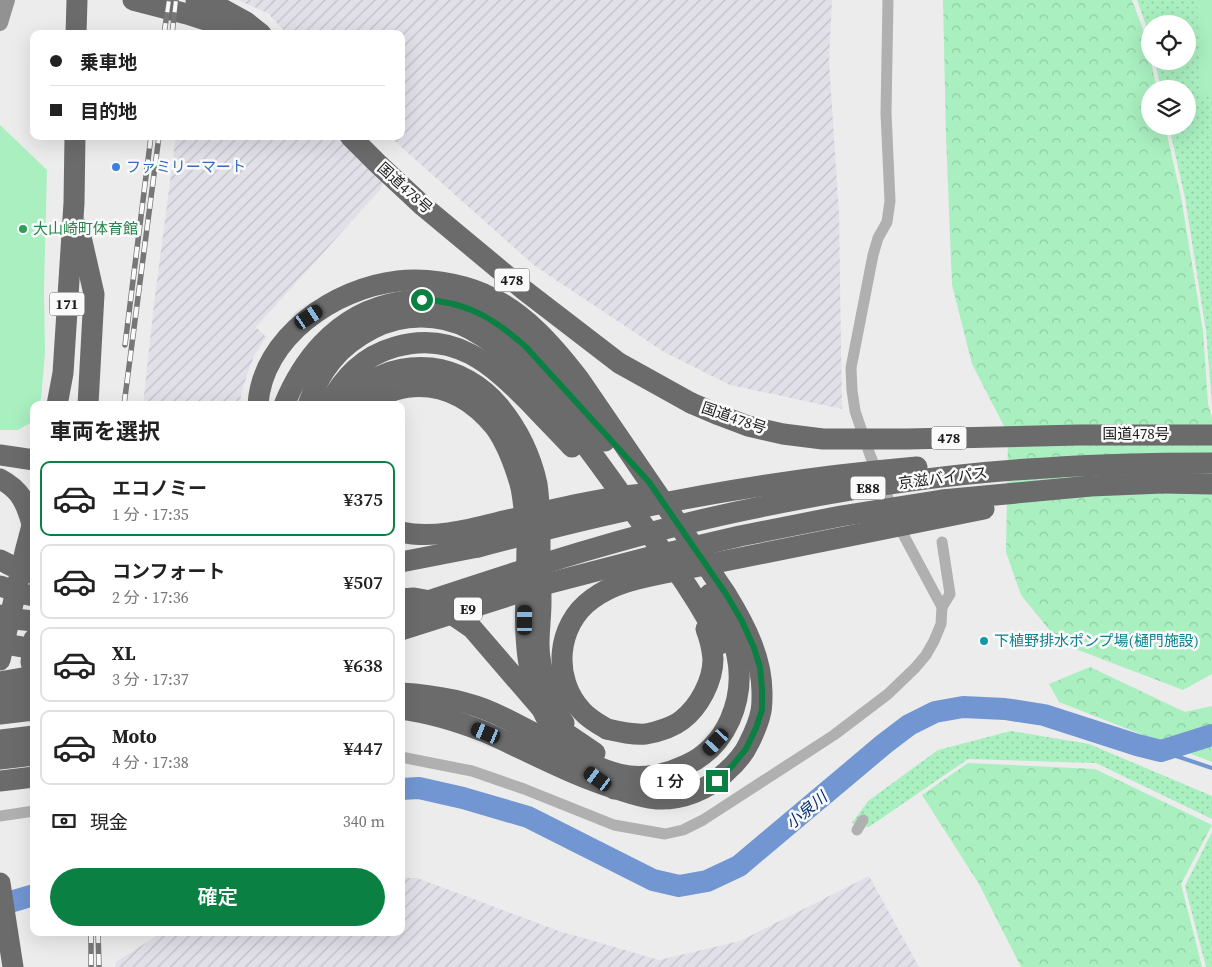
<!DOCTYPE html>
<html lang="ja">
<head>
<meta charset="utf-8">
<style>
	body { margin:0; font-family:"Source Serif 4","Noto Sans JP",serif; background:#f2f2f2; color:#222; height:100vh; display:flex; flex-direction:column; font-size:19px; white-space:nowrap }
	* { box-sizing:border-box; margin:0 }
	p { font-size:16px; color:#767676 }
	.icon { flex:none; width:28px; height:28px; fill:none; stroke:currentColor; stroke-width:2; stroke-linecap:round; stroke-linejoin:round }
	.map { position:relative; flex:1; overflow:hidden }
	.drawer { position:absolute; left:30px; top:401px; width:375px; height:535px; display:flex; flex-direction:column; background:#fff; border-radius:10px; box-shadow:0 5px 20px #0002 }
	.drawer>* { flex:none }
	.hud { position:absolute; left:30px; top:30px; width:375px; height:110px; border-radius:10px; box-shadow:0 5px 20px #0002; display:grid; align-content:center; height:110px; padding:0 20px; background:#fff }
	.tools { position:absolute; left:1141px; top:15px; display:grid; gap:10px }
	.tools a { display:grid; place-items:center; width:55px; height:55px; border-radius:50%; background:#fff; box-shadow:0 5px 20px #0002; font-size:25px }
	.end { position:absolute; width:22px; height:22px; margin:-11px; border:6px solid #0b8043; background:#fff; box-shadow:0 0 0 2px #fff }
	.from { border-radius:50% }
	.bubble { position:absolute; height:35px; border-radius:18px; background:#fff; box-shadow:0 5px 20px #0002; font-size:16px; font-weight:600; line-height:35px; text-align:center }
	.car { position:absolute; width:15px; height:30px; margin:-15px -8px; border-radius:6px; box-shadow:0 0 4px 1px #0007; background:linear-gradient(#222 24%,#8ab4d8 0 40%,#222 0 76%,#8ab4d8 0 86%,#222 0) }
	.hud b { display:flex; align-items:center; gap:18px; height:48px; font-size:19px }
	.hud b+b { border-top:1px solid #e0e0e0 }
	.hud i { width:12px; height:12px; background:#222 }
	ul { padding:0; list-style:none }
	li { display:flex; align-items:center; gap:15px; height:75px; margin:0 10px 8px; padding:0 10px; border:2px solid #e0e0e0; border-radius:10px }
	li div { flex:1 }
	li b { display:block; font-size:19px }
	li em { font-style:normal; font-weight:600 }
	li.active { border-color:#0b8043 }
	li>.icon { width:45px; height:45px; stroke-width:1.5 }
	h2 { padding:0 20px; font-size:22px; line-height:60px }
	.pay { display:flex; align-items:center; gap:12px; height:55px; padding:0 20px; font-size:19px }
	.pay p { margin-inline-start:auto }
	.button { display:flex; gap:10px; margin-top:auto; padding:10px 20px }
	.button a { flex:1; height:58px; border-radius:30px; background:#0b8043; color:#fff; font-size:20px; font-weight:600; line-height:58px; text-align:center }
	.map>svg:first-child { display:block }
</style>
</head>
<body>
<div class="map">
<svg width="1212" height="967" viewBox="0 0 1212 967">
	<defs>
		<pattern id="industrial-furrows" width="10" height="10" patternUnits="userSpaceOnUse" patternTransform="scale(1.25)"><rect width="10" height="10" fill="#e1e0e9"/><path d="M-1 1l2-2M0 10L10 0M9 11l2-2" fill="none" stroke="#c0c0c7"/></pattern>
		<pattern id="grass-dots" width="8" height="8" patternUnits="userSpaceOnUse" patternTransform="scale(1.25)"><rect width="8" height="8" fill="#a9efc0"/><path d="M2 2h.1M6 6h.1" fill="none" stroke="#91cca4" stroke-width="1.8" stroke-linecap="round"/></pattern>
		<pattern id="forest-crowns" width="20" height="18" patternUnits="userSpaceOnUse" patternTransform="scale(1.25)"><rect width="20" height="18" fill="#a9efc0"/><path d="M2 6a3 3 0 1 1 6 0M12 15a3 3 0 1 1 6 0" fill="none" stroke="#91cca4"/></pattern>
	</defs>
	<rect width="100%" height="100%" fill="#ececed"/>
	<g fill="url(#industrial-furrows)">
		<path d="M238 0H832L829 61 839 215 842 409 730 385 664 352 535 266 389 136H401V34H287L268 13Z"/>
		<path d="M176 136H342L384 183 380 190 256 327 266 337 254 356 247 375 241 394 240 405H143L154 304Z"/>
		<path d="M869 876 919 967H115L116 962 161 933 401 932V878H417L559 931 659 960 740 941Z"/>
	</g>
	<g fill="url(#grass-dots)">
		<path d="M1137 0H1212V405L1206 331 1185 198 1169 126H1188V89H1161L1155 61H1188V24H1150V40L1148 31Z"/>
		<path d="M1011 731 1089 744 1212 796V819L1096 763 968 759 869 827 852 823 868 801 938 750Z"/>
		<path d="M1212 832V967H1206L1185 886Z"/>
	</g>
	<g fill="url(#forest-crowns)">
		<path d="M943 0H1132L1144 32 1157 89H1150V126H1165L1181 197 1203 331 1208 404 1212 418V674L1183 690 1060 643 1021 595 1006 552 1008 434 972 364 952 285 946 136Z"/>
		<path d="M1090 667 1185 712 1212 706V762L1059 702 1049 684Z"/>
		<path d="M968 763 1095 769 1212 825 1181 884 1202 967H1021L979 884 922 795Z"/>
	</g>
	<g fill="#a9efc0">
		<path d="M1197 0H1212V97H1201Z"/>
		<path d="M0 125 47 170 44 289 45 353 41 399 39 405H34V418L30 423 18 430H0Z"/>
	</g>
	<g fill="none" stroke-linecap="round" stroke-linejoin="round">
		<path stroke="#7196d1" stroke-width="4" d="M1161 751 1212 768"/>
		<g stroke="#7196d1" stroke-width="22">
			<path d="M401 789 419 788 463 798 528 817 653 880 679 886 707 881 739 866 884 744 909 725 935 712 963 707 1005 709 1044 715 1137 745 1161 751 1212 735"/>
			<path d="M0 905 34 895"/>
		</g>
		<g stroke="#b0b0b0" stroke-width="11">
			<path d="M942 607 950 594 942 542"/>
			<path d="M401 757 472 771 524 789 614 825 665 834 683 830 703 820 834 735 888 694 915 668 926 655 934 641 941 624 942 607 904 536 870 455 855 411 852 390 851 368 873 255 878 238 887 222 890 201 886 113 888 0"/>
			<path d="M0 816 34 811"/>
			<path d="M857 830 863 820"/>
		</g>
		<path stroke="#929293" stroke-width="16" d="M0 23 7 0"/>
		<g stroke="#6b6b6b" stroke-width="21">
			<path d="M133 0 187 14 215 23 233 34"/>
			<path d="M196 0 217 6 246 22 261 34"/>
			<path d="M76 34 77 0"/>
			<path d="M350 136 377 163 423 206 524 290 619 363 691 403"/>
			<path d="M79 228 94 294 88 405"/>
			<path d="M57 405 63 373 74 203 75 136"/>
			<path d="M258 405C262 337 335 288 398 281 425 278 458 283 484 294 524 312 552 344 579 379L726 594C745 625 763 659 762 696 762 701 762 706 761 711 759 722 754 733 749 743 744 754 735 764 726 772 708 790 682 800 657 799 645 798 632 794 620 790 573 776 530 752 485 732 457 721 431 713 401 709"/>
			<path d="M284 405C293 383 305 362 322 344 365 298 433 286 488 318 512 331 532 353 550 374 569 396 587 418 605 441"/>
			<path d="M308 405C320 370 339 346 372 329 402 313 440 313 470 329 504 347 530 376 554 405 582 439 608 475 633 511 664 554 698 596 720 644"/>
			<path d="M328 405C344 377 363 356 395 347 454 330 492 364 530 403 544 418 558 432 572 447"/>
			<path d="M345 405C366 377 397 365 431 368 458 371 482 386 499 406 518 429 531 456 537 484 540 504 540 525 540 545 540 564 541 583 541 602 541 616 539 630 539 644 539 669 550 702 564 723"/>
			<path d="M370 405C394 382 432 382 460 397 473 404 485 415 495 427 508 445 515 466 521 487"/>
			<path d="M0 455 34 460"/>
			<path d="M0 479C21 490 26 503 32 524"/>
			<path d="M1163 483 1212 484"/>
			<path d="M401 562 478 547"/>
			<path d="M401 599 414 598 425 600 443 608 472 628 553 722 567 734 595 753"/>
			<path d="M34 639 31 662 34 675"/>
			<path d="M0 660 25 552 34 518"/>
			<path d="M0 682 34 676"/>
			<path d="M401 693C433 695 465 700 494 713 516 723 537 735 558 746 603 772 635 789 686 765 706 756 721 740 730 720 750 674 735 634 710 594"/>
			<path d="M0 700 34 693"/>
			<path d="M0 714 34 710"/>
			<path d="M607 729C620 732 633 735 646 734 657 732 673 727 682 720 699 707 713 681 713 659 712 648 710 639 706 629"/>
			<path d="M0 740 34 736"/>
			<path d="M0 759 34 755"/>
			<path d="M0 781 34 777"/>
			<path d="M0 883 13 967"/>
		</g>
		<defs>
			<g id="rail">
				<path d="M164 34 169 0"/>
				<path d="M172 34 176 0"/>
				<path d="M125 345 151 136"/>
				<path d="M124 405 159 136"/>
				<path d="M91 932V967"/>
				<path d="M98 932 99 967"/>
			</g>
		</defs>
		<use href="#rail" stroke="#777" stroke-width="5.5"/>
		<use href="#rail" stroke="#fafafb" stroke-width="4" stroke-dasharray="11" stroke-linecap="butt"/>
		<g stroke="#6b6b6b" stroke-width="21">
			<path d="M691 403 719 415 748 426 783 434 823 439H907L1079 435H1212"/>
			<path d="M521 487C524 505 526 525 527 543 527 611 516 670 554 732 563 745 573 759 585 769 594 777 604 782 614 789"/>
			<path d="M401 532C435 540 475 528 508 520 553 510 598 498 644 494"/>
			<path d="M478 547C533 533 588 518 644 507 734 488 826 475 917 467"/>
			<path d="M0 560 12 566 34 574"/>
			<path d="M0 586 23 594 34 596"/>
			<path d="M401 610C521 570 641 530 765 506 858 487 951 473 1046 468 1101 464 1156 463 1212 463"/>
			<path d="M0 615 14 619 34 621"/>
			<path d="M401 630 546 584 650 557 740 536 841 516 942 500 1091 486 1163 483"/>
			<path d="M0 643 34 649"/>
			<path d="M607 729C598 724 589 719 582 711 552 679 556 625 592 599 612 584 636 579 660 574L984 509"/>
		</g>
	</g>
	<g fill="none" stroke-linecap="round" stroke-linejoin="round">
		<path stroke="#0b8043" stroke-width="6" d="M422 300C466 301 493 318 525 346L649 482 726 594 742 621 754 648 760 667 762 689V710L756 728 746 749 732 766 717 781"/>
	</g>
	<circle fill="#3f7fe0" stroke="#fafafb" stroke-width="2" cx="116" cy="167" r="5"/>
	<circle fill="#2e9e5b" stroke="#fafafb" stroke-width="2" cx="23" cy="229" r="5"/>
	<circle fill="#0f9aa8" stroke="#fafafb" stroke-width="2" cx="984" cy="641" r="5"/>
	<g text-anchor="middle" stroke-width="5" stroke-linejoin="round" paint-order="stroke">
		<g fill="#fafafb" stroke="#5f5f5f" stroke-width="1">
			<rect x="494.5" y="268.5" width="35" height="23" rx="4"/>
			<rect x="49.5" y="292.5" width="35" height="23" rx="4"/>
			<rect x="931.5" y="426.5" width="35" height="23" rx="4"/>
			<rect x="850.5" y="476.5" width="35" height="23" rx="4"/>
			<rect x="454" y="597.5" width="28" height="23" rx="4"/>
		</g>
		<g font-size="14" font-weight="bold" fill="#1c1c1c">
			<text x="512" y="285">478</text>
			<text x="67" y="309">171</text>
			<text x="949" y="443">478</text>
			<text x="868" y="493">E88</text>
			<text x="468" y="614">E9</text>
		</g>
		<g font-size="15" fill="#366cbe" stroke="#fafafb" text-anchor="start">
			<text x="126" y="172">ファミリーマート</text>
		</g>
		<g font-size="15" fill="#1c1c1c" stroke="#fafafb">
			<text transform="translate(405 188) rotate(42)" y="5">国道478号</text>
			<text transform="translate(734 418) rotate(19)" y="5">国道478号</text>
			<text x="1136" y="439">国道478号</text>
			<text transform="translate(943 478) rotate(-7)" y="5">京滋バイパス</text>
		</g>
		<g font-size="15" fill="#27864d" stroke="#fafafb" text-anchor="start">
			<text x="33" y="234">大山崎町体育館</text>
		</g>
		<g font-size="15" fill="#0d838f" stroke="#fafafb" text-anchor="start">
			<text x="994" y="646">下植野排水ポンプ場(樋門施設)</text>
		</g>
		<g font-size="16" font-style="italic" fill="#002d71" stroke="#fafafb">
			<text transform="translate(806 810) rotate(-40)" y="6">小泉川</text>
		</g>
	</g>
</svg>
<div class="tools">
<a><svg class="icon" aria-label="locate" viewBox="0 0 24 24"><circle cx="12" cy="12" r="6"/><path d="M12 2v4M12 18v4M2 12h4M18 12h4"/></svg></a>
<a><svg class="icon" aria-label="layers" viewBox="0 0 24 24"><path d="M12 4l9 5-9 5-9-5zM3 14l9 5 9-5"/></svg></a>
</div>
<i class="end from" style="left:422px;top:300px"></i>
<i class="end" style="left:717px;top:781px"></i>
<div class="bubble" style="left:640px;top:764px;width:60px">1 分</div>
<i class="car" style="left:309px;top:317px;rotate:56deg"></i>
<i class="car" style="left:525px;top:620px;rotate:1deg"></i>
<i class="car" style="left:486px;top:733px;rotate:292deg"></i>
<i class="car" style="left:716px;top:742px;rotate:222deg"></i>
<i class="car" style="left:598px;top:779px;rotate:306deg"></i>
<div class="hud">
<b><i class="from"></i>乗車地</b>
<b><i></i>目的地</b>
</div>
<section class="drawer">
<h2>車両を選択</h2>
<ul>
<li class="active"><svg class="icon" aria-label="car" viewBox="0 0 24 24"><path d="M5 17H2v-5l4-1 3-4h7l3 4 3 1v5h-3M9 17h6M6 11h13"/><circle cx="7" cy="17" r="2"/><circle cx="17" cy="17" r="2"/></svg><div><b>エコノミー</b><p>1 分 · 17:35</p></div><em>¥375</em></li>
<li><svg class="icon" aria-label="car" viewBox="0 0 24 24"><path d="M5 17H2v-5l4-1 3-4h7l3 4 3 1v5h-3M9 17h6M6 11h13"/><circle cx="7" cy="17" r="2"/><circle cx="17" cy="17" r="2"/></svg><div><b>コンフォート</b><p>2 分 · 17:36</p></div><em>¥507</em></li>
<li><svg class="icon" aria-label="car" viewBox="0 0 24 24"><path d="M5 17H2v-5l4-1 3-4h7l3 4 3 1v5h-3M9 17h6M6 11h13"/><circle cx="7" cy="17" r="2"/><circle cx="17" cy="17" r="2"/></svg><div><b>XL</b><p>3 分 · 17:37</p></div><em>¥638</em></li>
<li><svg class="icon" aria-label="car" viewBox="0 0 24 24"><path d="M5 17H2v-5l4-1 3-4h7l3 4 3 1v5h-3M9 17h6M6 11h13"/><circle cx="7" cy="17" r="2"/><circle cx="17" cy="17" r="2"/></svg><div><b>Moto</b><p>4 分 · 17:38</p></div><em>¥447</em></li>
</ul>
<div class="pay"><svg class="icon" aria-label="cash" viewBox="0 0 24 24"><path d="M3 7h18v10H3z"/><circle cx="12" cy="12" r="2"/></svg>現金<p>340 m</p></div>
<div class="button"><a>確定</a></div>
</section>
</div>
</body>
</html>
